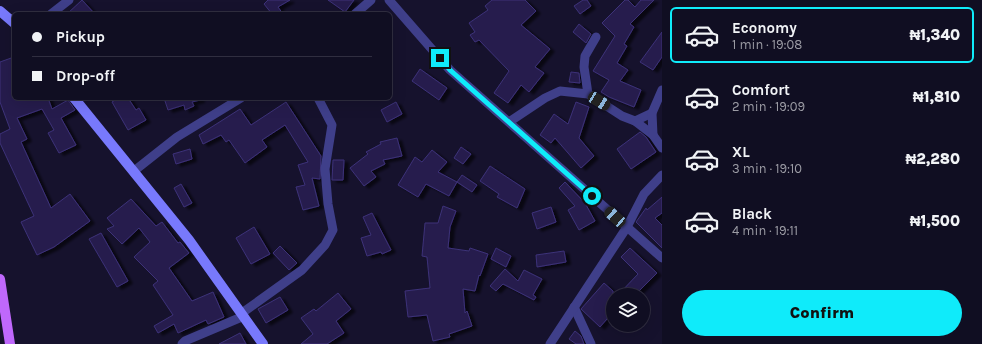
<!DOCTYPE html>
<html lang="en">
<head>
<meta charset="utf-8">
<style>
	body { margin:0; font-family:Karla,sans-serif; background:#19172a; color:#f1f3f6; height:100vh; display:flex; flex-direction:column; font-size:15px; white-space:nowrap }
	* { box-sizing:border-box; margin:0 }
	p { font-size:13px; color:#9c9ca5 }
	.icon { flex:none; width:22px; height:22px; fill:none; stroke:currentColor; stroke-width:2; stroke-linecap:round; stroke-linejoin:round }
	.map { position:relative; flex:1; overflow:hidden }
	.details { display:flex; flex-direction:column; background:#100e22; width:320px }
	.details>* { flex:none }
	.guide { position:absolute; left:12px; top:12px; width:380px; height:88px; border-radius:6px; box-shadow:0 4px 16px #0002,0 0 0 1px #302e40; display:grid; align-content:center; height:88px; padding:0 20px; background:#100e22 }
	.tools { position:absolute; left:606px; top:288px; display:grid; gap:8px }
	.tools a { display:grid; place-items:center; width:44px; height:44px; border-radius:50%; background:#100e22; box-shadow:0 4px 16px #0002,0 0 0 1px #302e40; font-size:20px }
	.end { position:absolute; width:18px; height:18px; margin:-9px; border:5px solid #0febfa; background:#111; box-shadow:0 0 0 2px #111 }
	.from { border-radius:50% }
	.car { position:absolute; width:12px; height:24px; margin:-12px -6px; border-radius:5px; box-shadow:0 0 3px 1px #0007; background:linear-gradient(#222 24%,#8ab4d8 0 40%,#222 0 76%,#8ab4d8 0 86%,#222 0) }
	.guide b { display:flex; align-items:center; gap:14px; height:38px; font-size:15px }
	.guide b+b { border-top:1px solid #302e40 }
	.guide i { width:10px; height:10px; background:#f1f3f6 }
	ul { padding:7px 0 0; list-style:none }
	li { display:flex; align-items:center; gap:12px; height:56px; margin:0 8px 6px; padding:0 12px; border:2px solid transparent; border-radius:6px }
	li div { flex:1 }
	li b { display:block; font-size:15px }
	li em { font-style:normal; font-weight:800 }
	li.active { border-color:#0febfa }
	li>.icon { width:36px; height:36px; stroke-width:1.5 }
	.button { display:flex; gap:8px; margin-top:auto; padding:8px 20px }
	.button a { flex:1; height:46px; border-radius:24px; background:#0febfa; color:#111; font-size:16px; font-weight:800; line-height:46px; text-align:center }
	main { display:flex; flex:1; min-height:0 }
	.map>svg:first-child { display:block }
</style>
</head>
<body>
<main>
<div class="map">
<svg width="662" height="344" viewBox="0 0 662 344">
	<defs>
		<filter id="shadow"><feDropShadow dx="4.5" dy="2.5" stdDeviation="1" flood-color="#0009"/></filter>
	</defs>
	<rect width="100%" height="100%" fill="#16122d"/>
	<g fill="#261f4d" stroke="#3d3179" filter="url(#shadow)">
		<path d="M82 0 95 14H67Z"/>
		<path d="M268 0H290L278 7 283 14H272L264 4Z"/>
		<path d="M328 0H354L345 12Z"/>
		<path d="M492 0H525L536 11 521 25 550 49 535 67 544 73 529 92 521 85 508 103 494 93 509 71 479 40 475 42 470 35 475 32 469 23 488 10 485 6Z"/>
		<path d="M583 0H587L591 6 580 14 574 6Z"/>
		<path d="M625 0H628L635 7 641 0H654L630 24 634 27 624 44 627 46 617 63 628 70 620 81 641 90 634 107 609 97 601 92 609 80 593 71 615 36 602 23Z"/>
		<path d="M579 24 591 34 586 43 573 32Z"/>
		<path d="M662 32V57L653 70 640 62Z"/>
		<path d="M14 57V98H48L52 109 68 100 75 110 61 118 76 145 59 153 48 133 54 130 42 109 17 118 27 139 21 142 51 208 70 194 90 221 54 247 37 255 21 222 34 216 0 143V134L10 129 0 102V62Z"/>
		<path d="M420 69 447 88 439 100 412 81Z"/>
		<path d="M571 72 579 73 580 83 569 82Z"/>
		<path d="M118 98H128L136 110 139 108 146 120 128 130 112 102Z"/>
		<path d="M164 98H200V100L192 102 194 106 185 110 184 105 168 110Z"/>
		<path d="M286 102 321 156 320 179 312 178 319 206 303 210 296 187 305 185 298 165 308 162 285 125 262 140 267 147 245 163 229 140 226 142 221 135 203 144 199 135 240 109 251 125Z"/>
		<path d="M396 102 402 114 387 122 381 110Z"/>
		<path d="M576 102 589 107 579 138 594 156 581 168 555 138 551 143 540 135 554 114 568 124Z"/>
		<path d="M640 132 646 137 656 152 631 169 617 149Z"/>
		<path d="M397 138 402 156 383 160 385 164 371 171 376 177 364 186 350 168 368 154 366 152 381 144 380 142Z"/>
		<path d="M461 147 471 154 463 164 454 158Z"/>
		<path d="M190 149 192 159 176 164 173 154Z"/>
		<path d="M432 150 447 162 438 172 457 182 449 196 426 184 418 197 398 185 415 157 422 162Z"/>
		<path d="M333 160H344L343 180H332Z"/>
		<path d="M490 166 525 189 517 208 497 197 499 194 480 181Z"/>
		<path d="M462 175 477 185 472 192 457 182Z"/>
		<path d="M565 182 585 203 595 221 579 230 568 210 575 206 559 188Z"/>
		<path d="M181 184 192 203 184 207 174 188Z"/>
		<path d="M662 197V213L655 218 662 225V248L636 222 646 208 647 210Z"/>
		<path d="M131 199 156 226 162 222 178 243 180 242 189 253 169 268 192 301 213 292 224 317 208 324 206 320 178 333 174 324 158 333 154 326 173 315 153 285 158 281 134 257 150 242 139 228 122 244 107 229 114 226 107 218Z"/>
		<path d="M443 206 456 211 450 227 448 248 469 251 470 248 488 254 480 276 479 275 475 291 463 289 465 313 467 311 472 326 449 334 450 337 433 341 427 315 408 317 405 291 430 288 427 257 422 256 425 223H438Z"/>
		<path d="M551 207 556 222 537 229 532 213Z"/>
		<path d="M372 213 391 250 382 254 381 252 367 256 361 238 371 235 363 217Z"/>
		<path d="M254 227 270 254 251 264 236 238Z"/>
		<path d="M101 233 128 281 117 287 89 239Z"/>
		<path d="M280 246 297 263 289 270 273 253Z"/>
		<path d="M496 248 511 256 506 267 491 259Z"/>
		<path d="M630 248 657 273 635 295H618L638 274 621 257Z"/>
		<path d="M564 251 566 262 537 267 536 255Z"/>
		<path d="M505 269 518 281 524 270 542 279 533 295 536 297 534 300 503 284 496 291 490 286Z"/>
		<path d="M604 283 613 291V312L600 327 581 309Z"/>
		<path d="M338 293 351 309 336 321 344 333 327 344H301L313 334 301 318 314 309 316 311Z"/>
		<path d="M280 297 288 310 266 323 258 309Z"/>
		<path d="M575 331 581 336 584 344H576L569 339Z"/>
		<path d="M240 333 246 344H219Z"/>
	</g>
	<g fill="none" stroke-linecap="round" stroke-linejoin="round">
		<g stroke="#3f3f8a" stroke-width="9">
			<path d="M389 0 450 70 662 258"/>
			<path d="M51 14 69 0"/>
			<path d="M355 14 371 0"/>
			<path d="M588 94 584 67 585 56 596 37"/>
			<path d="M635 121 652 113"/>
			<path d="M509 122 545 98 560 91 588 94 622 116 635 121 653 135 662 148"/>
			<path d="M653 135 652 113 662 90"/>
			<path d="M134 171 177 137 241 98"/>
			<path d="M574 307 591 344"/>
			<path d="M242 313 302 270 325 245 333 230 328 204 325 169 332 125 318 98"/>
			<path d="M182 344 185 341 244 316"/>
			<path d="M550 344 627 227 644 194 662 175"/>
		</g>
		<g stroke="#7879fc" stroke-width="10">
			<path d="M0 11 14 23"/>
			<path d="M74 98 189 240 263 344"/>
		</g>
		<path stroke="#bf68fc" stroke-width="10" d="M0 279 10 344"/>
	</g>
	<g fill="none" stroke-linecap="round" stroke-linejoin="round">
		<path stroke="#0febfa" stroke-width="5" d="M440 58 450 70 592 196"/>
	</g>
</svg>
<div class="tools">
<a><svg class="icon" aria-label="layers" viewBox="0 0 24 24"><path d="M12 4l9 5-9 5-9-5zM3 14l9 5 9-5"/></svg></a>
</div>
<i class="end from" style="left:592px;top:196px"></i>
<i class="end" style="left:440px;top:58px"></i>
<i class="car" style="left:599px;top:101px;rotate:122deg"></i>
<i class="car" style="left:615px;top:217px;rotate:312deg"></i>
<div class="guide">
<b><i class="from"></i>Pickup</b>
<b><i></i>Drop-off</b>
</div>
</div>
<section class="details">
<ul>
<li class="active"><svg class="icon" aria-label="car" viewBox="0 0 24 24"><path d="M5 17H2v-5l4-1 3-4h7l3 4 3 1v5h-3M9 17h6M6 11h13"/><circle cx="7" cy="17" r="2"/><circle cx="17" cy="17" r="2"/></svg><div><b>Economy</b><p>1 min · 19:08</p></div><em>₦1,340</em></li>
<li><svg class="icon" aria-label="car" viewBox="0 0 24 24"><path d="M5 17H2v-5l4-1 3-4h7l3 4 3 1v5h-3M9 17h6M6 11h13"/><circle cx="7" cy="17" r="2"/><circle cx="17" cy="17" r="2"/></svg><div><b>Comfort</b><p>2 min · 19:09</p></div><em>₦1,810</em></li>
<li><svg class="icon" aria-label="car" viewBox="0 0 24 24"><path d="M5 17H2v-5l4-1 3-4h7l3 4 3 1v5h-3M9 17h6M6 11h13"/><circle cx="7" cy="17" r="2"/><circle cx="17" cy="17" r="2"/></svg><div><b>XL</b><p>3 min · 19:10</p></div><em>₦2,280</em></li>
<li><svg class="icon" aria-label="car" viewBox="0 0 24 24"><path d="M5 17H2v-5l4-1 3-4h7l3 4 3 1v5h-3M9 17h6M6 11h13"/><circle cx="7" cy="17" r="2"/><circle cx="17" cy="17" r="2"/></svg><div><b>Black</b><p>4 min · 19:11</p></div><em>₦1,500</em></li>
</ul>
<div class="button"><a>Confirm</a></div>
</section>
</main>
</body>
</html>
